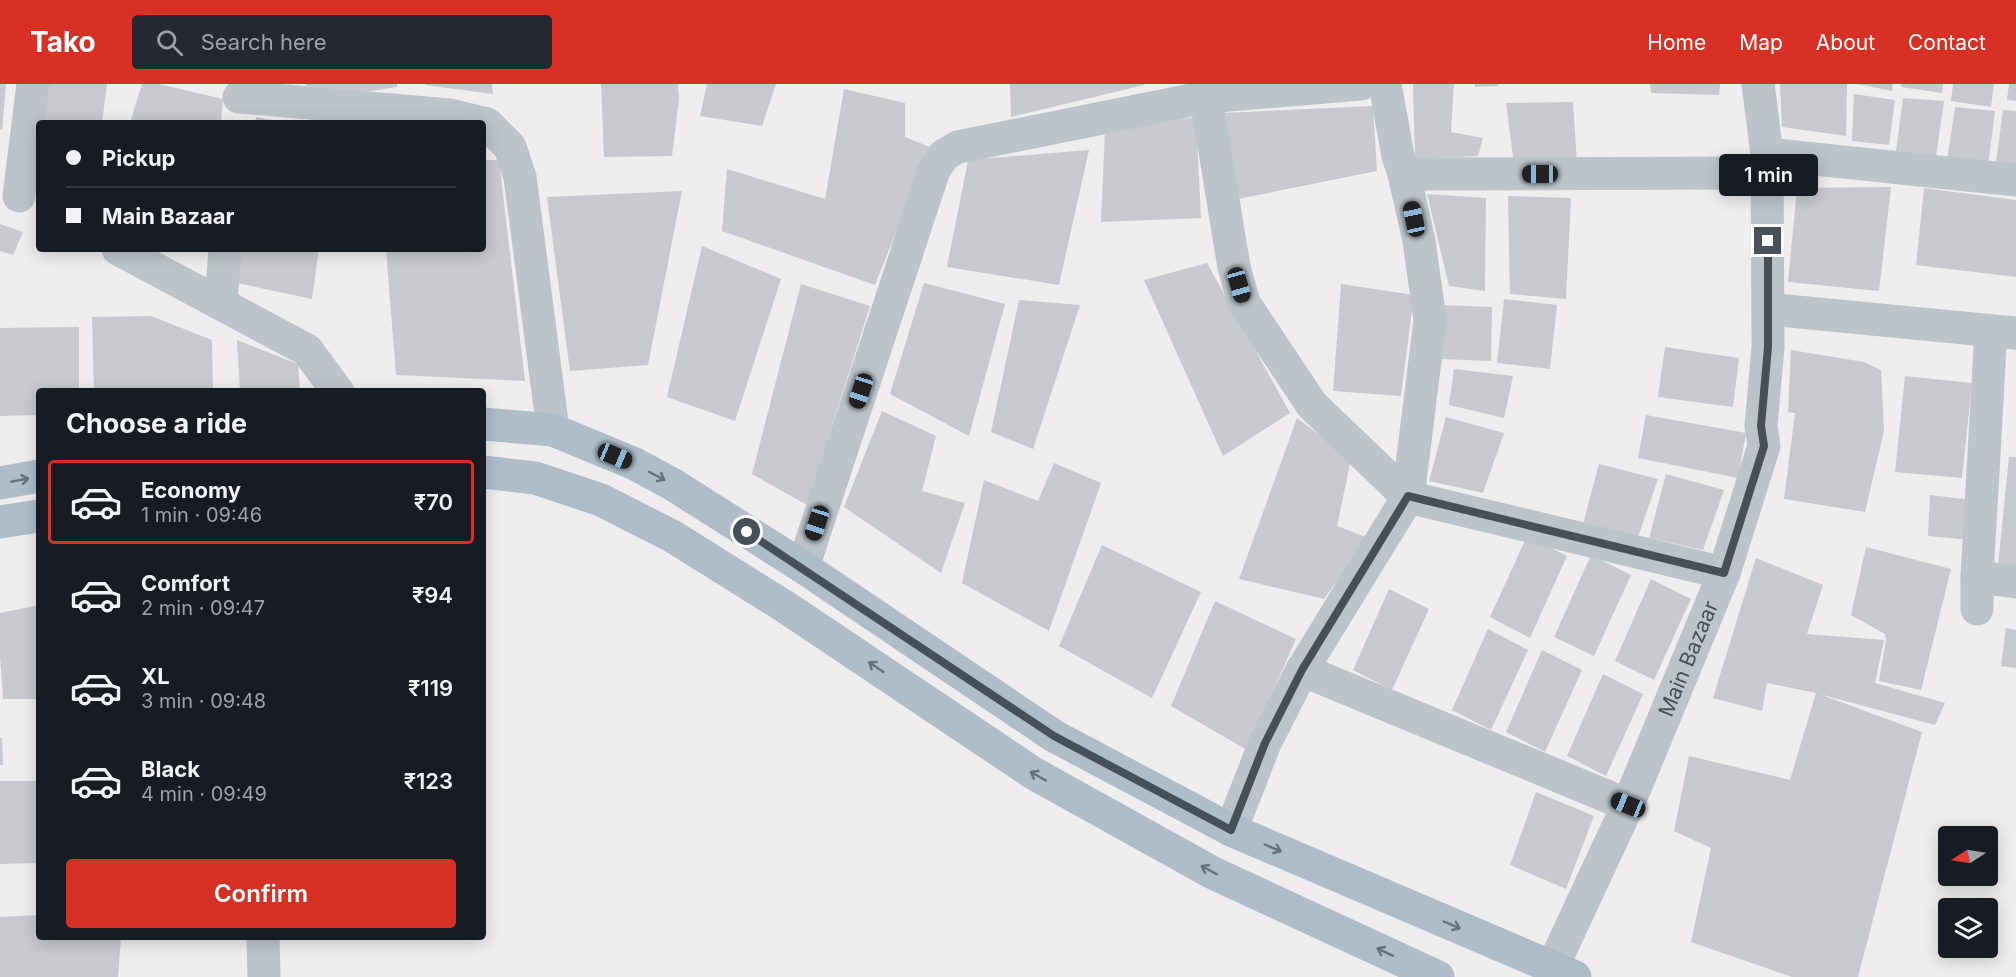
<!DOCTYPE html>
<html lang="en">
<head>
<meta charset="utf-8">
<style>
	body { margin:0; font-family:Inter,sans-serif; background:#242831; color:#f1f3f6; height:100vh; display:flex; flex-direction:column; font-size:22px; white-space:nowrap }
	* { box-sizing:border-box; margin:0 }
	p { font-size:20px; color:#9ea1a6 }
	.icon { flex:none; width:33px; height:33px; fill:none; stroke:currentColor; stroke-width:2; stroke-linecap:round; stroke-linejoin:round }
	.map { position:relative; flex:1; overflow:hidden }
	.side { position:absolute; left:36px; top:304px; width:450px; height:552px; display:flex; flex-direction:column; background:#171b24; border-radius:6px; box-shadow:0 3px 15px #0003 }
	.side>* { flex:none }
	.hud { position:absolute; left:36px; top:36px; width:450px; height:132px; border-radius:6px; box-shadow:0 3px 15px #0003; display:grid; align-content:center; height:132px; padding:0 30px; background:#171b24 }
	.needle { width:39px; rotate:258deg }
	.fabs { position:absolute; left:1938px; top:742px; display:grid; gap:12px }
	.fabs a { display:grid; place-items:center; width:60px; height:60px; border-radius:6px; background:#171b24; box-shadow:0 3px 15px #0003; font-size:30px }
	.end { position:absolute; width:27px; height:27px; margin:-14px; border:8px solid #475058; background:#fff; box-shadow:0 0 0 3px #fff }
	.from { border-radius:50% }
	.bubble { position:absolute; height:42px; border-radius:6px; background:#171b24; box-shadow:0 3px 15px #0003; font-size:20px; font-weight:600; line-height:42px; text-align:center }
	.car { position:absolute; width:18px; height:36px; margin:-18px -9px; border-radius:8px; box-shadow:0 0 4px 2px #0007; background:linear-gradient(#222 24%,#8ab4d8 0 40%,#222 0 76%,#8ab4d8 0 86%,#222 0) }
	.hud b { display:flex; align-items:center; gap:21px; height:57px; font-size:22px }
	.hud b+b { border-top:2px solid #363941 }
	.hud i { width:15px; height:15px; background:#f1f3f6 }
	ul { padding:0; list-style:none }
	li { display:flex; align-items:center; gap:18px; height:84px; margin:0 12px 9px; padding:0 18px; border:3px solid transparent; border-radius:6px }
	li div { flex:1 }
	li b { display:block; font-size:22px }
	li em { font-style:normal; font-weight:600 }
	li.active { border-color:#d93025 }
	li>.icon { width:54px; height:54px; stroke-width:1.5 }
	h2 { padding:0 30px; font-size:27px; line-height:72px }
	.action { display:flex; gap:12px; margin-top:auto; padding:12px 30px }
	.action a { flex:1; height:69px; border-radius:6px; background:#d93025; color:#fff; font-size:24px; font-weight:600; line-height:69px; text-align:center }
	header { display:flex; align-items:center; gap:36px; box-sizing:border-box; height:84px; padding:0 30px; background:#d93025; color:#fff }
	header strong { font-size:28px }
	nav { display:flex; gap:33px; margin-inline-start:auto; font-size:21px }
	.search { width:420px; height:54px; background:#242831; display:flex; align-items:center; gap:15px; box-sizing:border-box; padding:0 21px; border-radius:6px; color:#9ea1a6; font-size:22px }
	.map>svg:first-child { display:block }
</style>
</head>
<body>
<header>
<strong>Tako</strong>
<div class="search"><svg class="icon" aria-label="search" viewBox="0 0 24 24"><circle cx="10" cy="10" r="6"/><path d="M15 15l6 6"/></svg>Search here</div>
<nav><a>Home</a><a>Map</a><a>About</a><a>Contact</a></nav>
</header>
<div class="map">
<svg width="2016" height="893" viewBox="0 0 2016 893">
	<rect width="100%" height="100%" fill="#efeded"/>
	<g fill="#c7c9cf">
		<path d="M0 0H6L2 46 0 45Z"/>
		<path d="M47 0H107L102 39H43Z"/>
		<path d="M142 0H159L223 15 221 39H130Z"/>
		<path d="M306 0H397V3L366 8 306 2Z"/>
		<path d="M426 0H492L493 10 425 1Z"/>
		<path d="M601 0H678L679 15 672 72 604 73Z"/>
		<path d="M707 0H776L762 42 700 32Z"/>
		<path d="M1010 0H1144V1L1011 33Z"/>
		<path d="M1413 0H1454L1451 48 1483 54 1478 72 1415 75Z"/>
		<path d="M1475 0H1498V2L1475 3Z"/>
		<path d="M1650 0H1720L1719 11 1651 9Z"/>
		<path d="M1780 0H1847L1846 52 1782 43Z"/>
		<path d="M1857 0H1893L1892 7Z"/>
		<path d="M1901 0H1943L1942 9 1901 3Z"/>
		<path d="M1953 0H1994L1991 23 1951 17Z"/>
		<path d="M2009 0H2016V17L2007 16Z"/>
		<path d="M844 5 905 19V53L930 63 875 201 722 147 727 85 825 115Z"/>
		<path d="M1854 10 1895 16 1889 61 1852 57Z"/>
		<path d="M1903 14 1944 17 1936 73 1896 67Z"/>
		<path d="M1573 18 1577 79 1513 73 1506 19Z"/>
		<path d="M1373 22 1377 87 1238 115 1221 29Z"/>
		<path d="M1955 23 1995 27 1988 82 1947 77Z"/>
		<path d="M2003 26 2016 27V82L1996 79Z"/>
		<path d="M256 33 284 38V39H255Z"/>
		<path d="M1196 33 1201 134 1101 138 1105 46Z"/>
		<path d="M1089 66 1059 201 947 183 968 76Z"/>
		<path d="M483 76H499L525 297 396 291 386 165H483Z"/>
		<path d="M1891 103 1879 207 1788 198 1797 104Z"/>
		<path d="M1924 104 2016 116V193L1916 181Z"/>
		<path d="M682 107 648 281 570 287 547 113Z"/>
		<path d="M1427 110 1486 114 1485 207 1449 202Z"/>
		<path d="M1508 112 1571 114 1566 215 1510 210Z"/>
		<path d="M0 140 23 148 13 171 0 167Z"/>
		<path d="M702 162 781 195 735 337 667 313Z"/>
		<path d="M241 165H319L312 215 237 199Z"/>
		<path d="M1207 179 1290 329 1223 372 1144 196Z"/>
		<path d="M924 199 1005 220 969 352 890 310Z"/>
		<path d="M801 200 870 222 807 421 752 390Z"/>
		<path d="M1341 200 1414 211 1401 312 1333 307Z"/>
		<path d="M1504 215 1557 221 1550 285 1497 279Z"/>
		<path d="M1019 216 1080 221 1033 365 991 348Z"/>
		<path d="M1441 221 1492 223 1491 277 1439 275Z"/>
		<path d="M151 232 212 256 213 308H94L92 233Z"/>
		<path d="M79 243V308H39V331L0 332V244Z"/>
		<path d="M237 256 298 280 300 308H240Z"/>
		<path d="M1665 263 1739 274 1733 323 1658 313Z"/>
		<path d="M1791 266 1864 278 1881 286 1884 347 1865 428 1784 415 1795 329 1788 328Z"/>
		<path d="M1454 285 1513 292 1504 334 1449 321Z"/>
		<path d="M1905 292 1972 299 1962 394 1895 388Z"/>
		<path d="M882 327 936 352 922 407 965 419 941 489 844 423Z"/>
		<path d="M1646 331 1746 349 1738 394 1638 374Z"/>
		<path d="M1446 333 1504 349 1483 409 1429 397Z"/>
		<path d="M1297 334 1351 375 1337 442 1368 454 1324 515 1239 495Z"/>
		<path d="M2009 373H2016V483L1998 481Z"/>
		<path d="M1054 379 1101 399 1049 547 962 499 984 396 1038 417Z"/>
		<path d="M1599 380 1658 395 1637 456 1582 444Z"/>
		<path d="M1666 390 1724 406 1703 466 1649 454Z"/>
		<path d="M1930 411 1981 417 1972 456 1928 452Z"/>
		<path d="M1527 452 1567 472 1530 554 1490 533Z"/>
		<path d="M1102 461 1201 508 1152 614 1059 562Z"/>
		<path d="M1866 463 1951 485 1921 606 1879 597 1886 556 1885 550 1851 531Z"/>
		<path d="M1591 471 1631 491 1594 572 1554 553Z"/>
		<path d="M1756 474 1823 501 1807 550 1884 556 1875 599 1945 619 1935 641 1819 610 1922 648 1858 893H1792L1691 858 1711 764 1674 747 1689 672 1790 696 1816 609 1767 599 1762 627 1713 614Z"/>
		<path d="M1651 495 1691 515 1654 596 1615 577Z"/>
		<path d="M1389 505 1429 525 1392 606 1353 586Z"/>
		<path d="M1215 517 1296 555 1247 666 1171 622Z"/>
		<path d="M39 521V615H3L0 572V529Z"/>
		<path d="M2006 544 2016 546V584L2001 582Z"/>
		<path d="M1488 545 1528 566 1491 646 1452 626Z"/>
		<path d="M1542 566 1582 586 1545 668 1506 648Z"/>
		<path d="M1603 590 1643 610 1606 692 1567 672Z"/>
		<path d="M0 654H2L3 681H0Z"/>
		<path d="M0 697H39V779L0 780Z"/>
		<path d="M1536 708 1594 732 1566 805 1510 781Z"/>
		<path d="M39 831V854H121L118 893H0V833Z"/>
	</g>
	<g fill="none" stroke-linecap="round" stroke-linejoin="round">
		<g stroke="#bcc4ca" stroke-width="33">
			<path d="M1205 0 1206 13 1234 183 1244 219 1312 321 1408 413 1724 489"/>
			<path d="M239 13 450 31 483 39"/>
			<path d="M483 39 487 40 510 63 520 93 553 346"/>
			<path d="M1767 70 2016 96"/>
			<path d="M1404 90 1767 89"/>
			<path d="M19 112 33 0"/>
			<path d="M118 165 307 266 338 308"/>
			<path d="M221 220 225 165"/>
			<path d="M1768 225 2016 249"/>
			<path d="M803 483 934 86 944 71 958 63 1206 13 1361 0"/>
			<path d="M1977 493 2016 498"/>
			<path d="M1977 525V493L1991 247"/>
			<path d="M1302 586 1628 721"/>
			<path d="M1231 746 1265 659 1302 586 1408 413 1430 236 1419 157 1404 90 1398 72 1385 0"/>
			<path d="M263 854 264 893"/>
			<path id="s1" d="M1552 884 1628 721 1724 489 1764 362 1761 342 1768 263 1767 70 1758 0"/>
		</g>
		<g stroke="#afbdc9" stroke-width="33">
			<path d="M483 340 553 346 635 380 672 400 803 483 1054 652 1231 746 1575 893"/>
			<path d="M483 388 535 394 601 416 672 452 787 524 1033 689 1213 789 1438 893"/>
			<path d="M0 399 39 392"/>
			<path d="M0 438 39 432"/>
		</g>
	</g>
	<defs><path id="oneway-shaft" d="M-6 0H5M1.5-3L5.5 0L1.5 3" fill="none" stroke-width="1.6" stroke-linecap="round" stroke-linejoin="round" transform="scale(1.5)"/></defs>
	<g stroke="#66717a">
		<use href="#oneway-shaft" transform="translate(657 392) rotate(28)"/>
		<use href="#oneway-shaft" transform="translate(20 396) rotate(-10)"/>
		<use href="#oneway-shaft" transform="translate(876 583) rotate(-146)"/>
		<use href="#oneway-shaft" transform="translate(1038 692) rotate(-150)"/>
		<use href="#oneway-shaft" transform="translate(1273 764) rotate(23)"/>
		<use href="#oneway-shaft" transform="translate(1209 786) rotate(-152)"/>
		<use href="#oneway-shaft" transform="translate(1452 841) rotate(23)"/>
		<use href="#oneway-shaft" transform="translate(1385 868) rotate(-155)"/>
	</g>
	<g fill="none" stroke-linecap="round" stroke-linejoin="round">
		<path stroke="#475058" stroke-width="8" d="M747 448 1054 652 1231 746 1265 659 1302 586 1408 412 1724 489 1764 362 1761 342 1768 263V157"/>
	</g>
	<g text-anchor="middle" stroke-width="5" stroke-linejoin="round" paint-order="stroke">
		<g font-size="21" fill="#475058" stroke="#fff">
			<text dy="7" stroke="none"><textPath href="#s1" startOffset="338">Main Bazaar</textPath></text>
		</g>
	</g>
</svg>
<div class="fabs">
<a><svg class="needle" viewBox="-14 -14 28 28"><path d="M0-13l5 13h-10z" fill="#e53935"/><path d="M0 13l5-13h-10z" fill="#9ea1a6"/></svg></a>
<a><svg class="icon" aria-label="layers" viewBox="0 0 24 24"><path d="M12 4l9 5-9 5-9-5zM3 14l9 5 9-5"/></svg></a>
</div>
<i class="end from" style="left:747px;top:448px"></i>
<i class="end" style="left:1768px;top:157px"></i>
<div class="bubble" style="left:1719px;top:70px;width:99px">1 min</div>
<i class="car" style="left:1540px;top:90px;rotate:270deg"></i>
<i class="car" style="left:1414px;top:135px;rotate:348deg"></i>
<i class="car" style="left:1239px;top:201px;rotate:164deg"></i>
<i class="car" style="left:861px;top:307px;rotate:198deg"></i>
<i class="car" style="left:615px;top:372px;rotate:113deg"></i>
<i class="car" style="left:817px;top:439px;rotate:198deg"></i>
<i class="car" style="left:1628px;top:721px;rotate:292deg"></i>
<div class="hud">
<b><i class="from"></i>Pickup</b>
<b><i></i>Main Bazaar</b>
</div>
<section class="side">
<h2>Choose a ride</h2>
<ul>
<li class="active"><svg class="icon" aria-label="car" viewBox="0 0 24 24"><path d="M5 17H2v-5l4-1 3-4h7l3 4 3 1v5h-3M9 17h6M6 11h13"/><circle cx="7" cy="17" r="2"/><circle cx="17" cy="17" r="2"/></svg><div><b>Economy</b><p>1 min · 09:46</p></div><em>₹70</em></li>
<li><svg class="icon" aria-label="car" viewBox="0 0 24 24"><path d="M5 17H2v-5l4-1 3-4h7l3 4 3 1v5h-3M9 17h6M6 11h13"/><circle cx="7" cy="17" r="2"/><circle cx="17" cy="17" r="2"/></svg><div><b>Comfort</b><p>2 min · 09:47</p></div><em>₹94</em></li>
<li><svg class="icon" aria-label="car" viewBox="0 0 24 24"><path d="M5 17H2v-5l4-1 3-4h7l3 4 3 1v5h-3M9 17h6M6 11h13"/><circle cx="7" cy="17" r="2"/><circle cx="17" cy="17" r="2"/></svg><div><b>XL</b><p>3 min · 09:48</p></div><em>₹119</em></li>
<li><svg class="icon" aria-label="car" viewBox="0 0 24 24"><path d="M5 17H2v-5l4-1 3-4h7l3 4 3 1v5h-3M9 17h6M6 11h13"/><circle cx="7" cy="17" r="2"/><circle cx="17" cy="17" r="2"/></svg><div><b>Black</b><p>4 min · 09:49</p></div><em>₹123</em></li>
</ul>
<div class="action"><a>Confirm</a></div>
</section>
</div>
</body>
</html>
